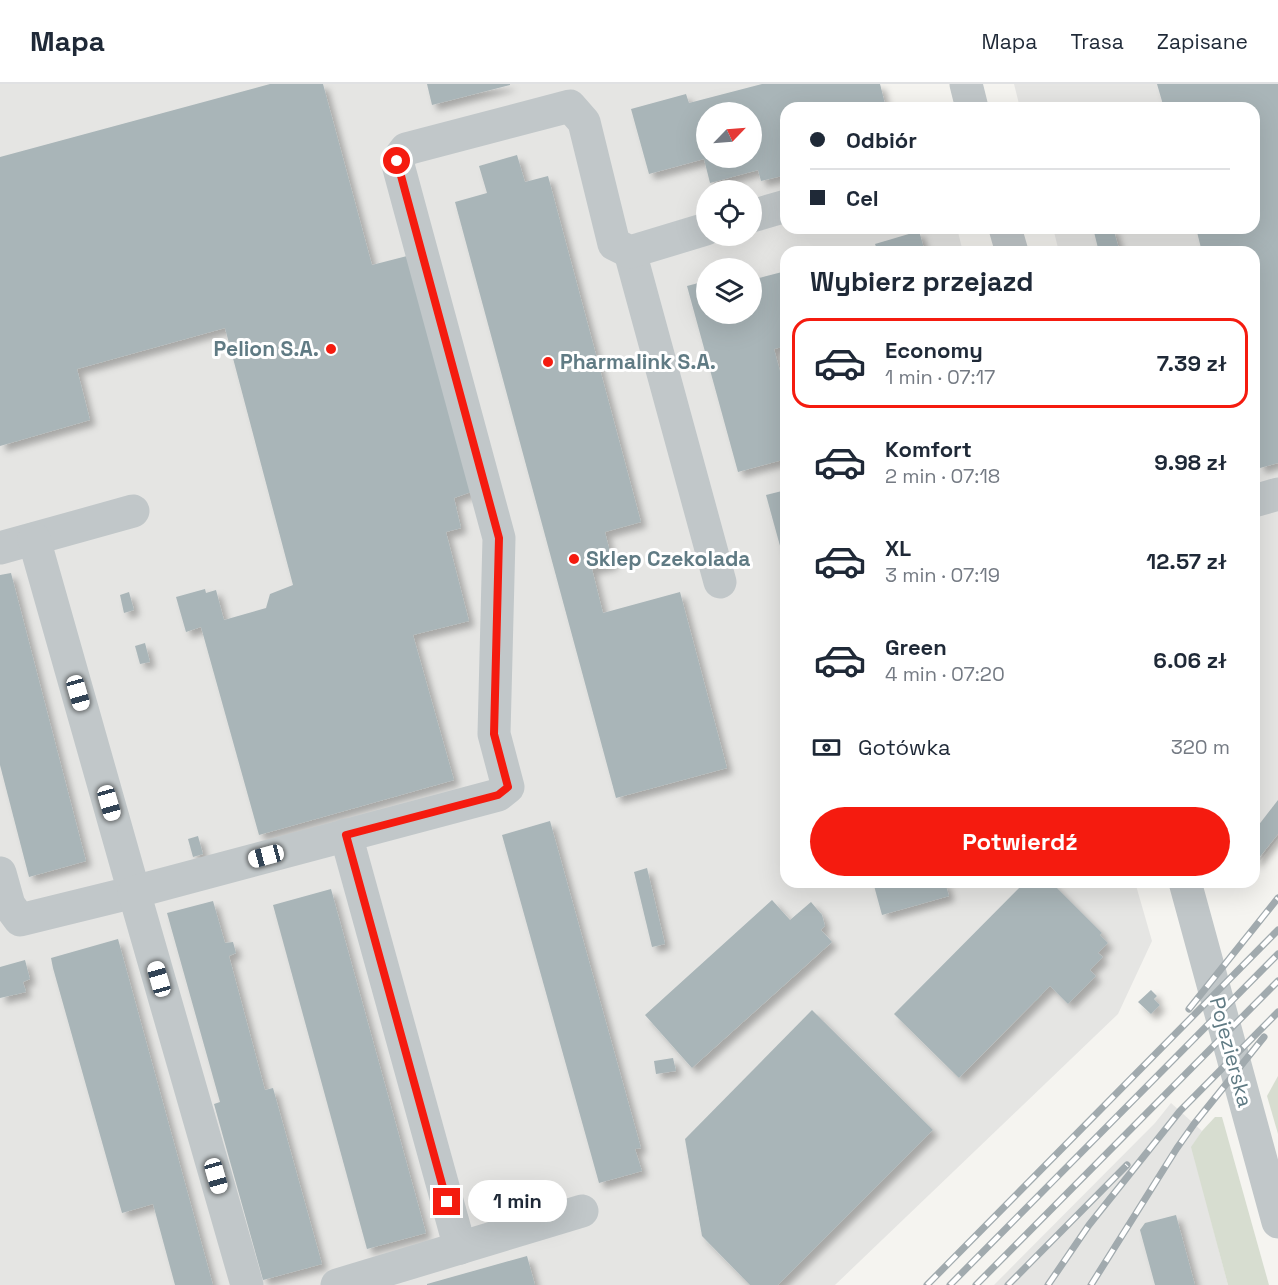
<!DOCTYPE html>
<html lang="pl">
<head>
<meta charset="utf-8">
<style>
	body { margin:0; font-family:"Space Grotesk",sans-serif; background:#f6f6f7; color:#1f2937; height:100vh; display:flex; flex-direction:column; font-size:22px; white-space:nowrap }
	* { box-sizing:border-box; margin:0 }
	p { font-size:20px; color:#747a83 }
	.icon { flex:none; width:33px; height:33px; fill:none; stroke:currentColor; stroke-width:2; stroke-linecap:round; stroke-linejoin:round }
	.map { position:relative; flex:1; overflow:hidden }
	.panel { position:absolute; left:780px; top:162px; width:480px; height:642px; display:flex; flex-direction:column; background:#fff; border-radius:18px; box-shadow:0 6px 24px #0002 }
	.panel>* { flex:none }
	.guide { position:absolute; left:780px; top:18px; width:480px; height:132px; border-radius:18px; box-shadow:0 6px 24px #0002; display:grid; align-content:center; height:132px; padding:0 30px; background:#fff }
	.needle { width:39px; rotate:65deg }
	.controls { position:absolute; left:696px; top:18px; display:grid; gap:12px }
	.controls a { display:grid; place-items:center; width:66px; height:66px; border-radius:50%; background:#fff; box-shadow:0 6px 24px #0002; font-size:30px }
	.end { position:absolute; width:27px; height:27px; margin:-14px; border:8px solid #f51b0f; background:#fff; box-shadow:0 0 0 3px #fff }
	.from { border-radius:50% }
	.bubble { position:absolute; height:42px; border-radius:21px; background:#fff; box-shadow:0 6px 24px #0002; font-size:20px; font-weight:700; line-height:42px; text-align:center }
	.car { position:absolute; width:18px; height:36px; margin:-18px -9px; border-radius:8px; box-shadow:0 0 4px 2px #0007; background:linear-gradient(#fff 24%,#345 0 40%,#fff 0 76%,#345 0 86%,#fff 0) }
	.guide b { display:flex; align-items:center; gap:21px; height:57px; font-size:22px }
	.guide b+b { border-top:2px solid #e0e1e3 }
	.guide i { width:15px; height:15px; background:#1f2937 }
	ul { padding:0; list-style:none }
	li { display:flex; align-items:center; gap:18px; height:90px; margin:0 12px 9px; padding:0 18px; border:3px solid transparent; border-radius:18px }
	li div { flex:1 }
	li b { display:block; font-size:22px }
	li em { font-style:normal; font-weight:700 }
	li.current { border-color:#f51b0f }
	li>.icon { width:54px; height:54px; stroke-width:1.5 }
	h2 { padding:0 30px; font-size:27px; line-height:72px }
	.pay { display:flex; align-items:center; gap:15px; height:66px; padding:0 30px; font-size:22px }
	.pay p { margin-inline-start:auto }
	.action { display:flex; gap:12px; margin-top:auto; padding:12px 30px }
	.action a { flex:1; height:69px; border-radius:36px; background:#f51b0f; color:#fff; font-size:24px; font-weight:700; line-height:69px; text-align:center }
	header { display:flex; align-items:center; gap:36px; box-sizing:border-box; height:84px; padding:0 30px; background:#fff; border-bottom:2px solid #e0e1e3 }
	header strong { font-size:28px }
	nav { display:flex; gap:33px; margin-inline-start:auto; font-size:21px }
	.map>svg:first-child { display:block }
</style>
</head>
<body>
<header>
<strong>Mapa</strong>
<nav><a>Mapa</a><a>Trasa</a><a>Zapisane</a></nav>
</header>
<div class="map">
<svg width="1278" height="1201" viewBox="0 0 1278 1201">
	<defs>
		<filter id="shadow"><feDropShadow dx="5.5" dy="5.5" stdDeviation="3" flood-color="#0004"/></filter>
	</defs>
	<rect width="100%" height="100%" fill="#f5f4f0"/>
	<g fill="#e5e5e3" fill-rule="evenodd">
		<path d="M0 0H880L886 24H786V144H957L963 168H786V798H1135L1152 857 1118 930 835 1201H0ZM706 28H752V74H706ZM706 106H752V152H706ZM706 184H752V230H706Z"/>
		<path d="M1014 0H1278V754L1254 784V168H1059L1053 144H1254V24H1020Z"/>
		<path d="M1171 1019 1202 1047 1192 1063 1228 1201H994L1155 1039Z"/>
	</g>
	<g fill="#d7ddd0">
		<path d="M1278 992V1050L1267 1012Z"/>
		<path d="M1215 1033H1222L1269 1201H1228L1191 1063 1202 1047Z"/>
	</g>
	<g fill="#a9b5b8" fill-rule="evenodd" filter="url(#shadow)">
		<path d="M270 0H323L372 181 407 172 471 408 454 414 461 444 446 448 469 537 413 551 454 696 259 751 201 543 186 548 176 513 205 505 206 509 216 506 224 536 266 524 270 510 293 501 225 244 77 285 90 336 0 362V73Z"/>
		<path d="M427 0H510V1L432 21Z"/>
		<path d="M762 0H880L886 24H786V91L761 97 758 86 710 99 704 75 649 90 631 25 686 10 689 19ZM706 28H752V74H706Z"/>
		<path d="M1157 0H1278V379L1260 384 1254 363V168H1202L1196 144H1254V24H1164Z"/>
		<path d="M517 71 525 98 548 92 641 438 605 448 613 480 592 485 603 529 680 508 727 684 616 714 455 118 487 109 479 82Z"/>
		<path d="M1093 144H1113L1120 168H1099Z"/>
		<path d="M919 147 925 168H878L875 160Z"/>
		<path d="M752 184 755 195 786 187V262L774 265 786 309V375L738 388 687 202 706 197V230H752Z"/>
		<path d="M786 406V480H785L766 411Z"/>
		<path d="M11 489 86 777 29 793 0 681V491Z"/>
		<path d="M129 508 134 526 124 529 120 511Z"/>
		<path d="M145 559 150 578 140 580 135 562Z"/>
		<path d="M1278 716V750L1254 780V747Z"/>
		<path d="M550 737 641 1064 635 1065 642 1087 599 1099 502 751Z"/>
		<path d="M198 752 203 770 193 773 188 755Z"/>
		<path d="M647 784 665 860 652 863 634 788Z"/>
		<path d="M873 798H945L949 812 882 831Z"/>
		<path d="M1025 798H1051L1102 849 1100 851 1108 859 1098 869 1103 873 1090 886 1096 892 1068 920 1050 902 959 994 894 930Z"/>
		<path d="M331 805 426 1149 367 1165 273 821Z"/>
		<path d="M772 816 790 836 811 818 822 831 825 842 821 846 832 858 692 984 645 931Z"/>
		<path d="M213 817 225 859 233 858 236 869 229 872 265 1006 273 1004 322 1180 263 1196 214 1020 220 1018 167 829Z"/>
		<path d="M118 855 129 895 213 1201H175L153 1120 122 1129 53 884 51 874Z"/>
		<path d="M25 876 30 895 23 898 26 908 0 914V883Z"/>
		<path d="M1151 906 1157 912 1154 915 1160 921 1151 930 1138 918Z"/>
		<path d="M812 926 933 1046 778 1201H750L702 1152 685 1055Z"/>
		<path d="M673 974 676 987 656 990 654 977Z"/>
		<path d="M1176 1131 1195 1201H1155L1140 1146 1145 1139Z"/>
		<path d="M527 1172 535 1201H427V1200Z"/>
	</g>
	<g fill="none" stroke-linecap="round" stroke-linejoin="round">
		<g stroke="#c1c7c9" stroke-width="33">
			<path d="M966 0 972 24"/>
			<path d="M752 132 786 122"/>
			<path d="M1005 144 1012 168"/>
			<path d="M630 168 720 498"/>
			<path d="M1254 417 1278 410"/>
			<path d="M0 464 133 427"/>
			<path d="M346 751 460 1164"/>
			<path d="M0 789 9 821 20 836 134 808 34 455"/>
			<path d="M1185 798 1278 1138"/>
			<path d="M247 1201 134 808 498 711 508 703 494 650 499 454 397 77 406 65 570 22 584 38 614 160 630 168 706 145"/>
			<path d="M337 1201 582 1127"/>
		</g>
		<defs>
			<g id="rail">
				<path d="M1189 925 1278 814"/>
				<path d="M927 1201 1278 846"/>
				<path d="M950 1201 1278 870"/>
				<path d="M976 1201 1278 897"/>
				<path d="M1008 1201 1127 1081"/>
				<path d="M1048 1201 1089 1141 1180 1027 1278 928"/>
				<path d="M1091 1201 1177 1064 1194 1040 1264 953"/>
			</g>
		</defs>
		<use href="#rail" stroke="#a1aaae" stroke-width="7"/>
		<use href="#rail" stroke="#fff" stroke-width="4.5" stroke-dasharray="14" stroke-linecap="butt"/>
	</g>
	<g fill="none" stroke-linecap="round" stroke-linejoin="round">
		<path stroke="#f51b0f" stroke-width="8" d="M397 77 499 454 494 650 508 703 498 711 346 751 447 1118"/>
	</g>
	<g fill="#f51b0f" stroke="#fff" stroke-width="2">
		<circle cx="331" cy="265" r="6"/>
		<circle cx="548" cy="278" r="6"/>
		<circle cx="574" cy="475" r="6"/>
	</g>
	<g text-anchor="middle" stroke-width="6" stroke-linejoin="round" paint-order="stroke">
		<g font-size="21" font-weight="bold" fill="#607b84" stroke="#fff" text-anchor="start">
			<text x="319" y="272" text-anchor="end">Pelion S.A.</text>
			<text x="560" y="285">Pharmalink S.A.</text>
			<text x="586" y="482">Sklep Czekolada</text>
		</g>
		<g font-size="21" fill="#607b84" stroke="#fff">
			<text transform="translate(1231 968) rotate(75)" y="7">Pojezierska</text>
		</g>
	</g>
</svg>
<div class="controls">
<a><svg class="needle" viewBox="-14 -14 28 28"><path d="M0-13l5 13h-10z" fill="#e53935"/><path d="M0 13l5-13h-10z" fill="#747a83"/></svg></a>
<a><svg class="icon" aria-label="locate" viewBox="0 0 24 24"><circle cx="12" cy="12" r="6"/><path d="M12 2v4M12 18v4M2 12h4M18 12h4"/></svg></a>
<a><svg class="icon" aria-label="layers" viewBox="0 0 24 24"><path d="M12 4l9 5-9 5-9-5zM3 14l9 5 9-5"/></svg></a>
</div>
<i class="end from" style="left:397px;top:77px"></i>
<i class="end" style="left:447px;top:1118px"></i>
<div class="bubble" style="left:468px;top:1096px;width:99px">1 min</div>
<i class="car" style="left:78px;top:609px;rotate:164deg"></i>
<i class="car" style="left:109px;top:719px;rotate:164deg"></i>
<i class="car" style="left:266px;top:772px;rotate:255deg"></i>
<i class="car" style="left:159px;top:895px;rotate:344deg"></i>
<i class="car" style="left:216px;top:1092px;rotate:164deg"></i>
<div class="guide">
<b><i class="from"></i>Odbiór</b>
<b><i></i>Cel</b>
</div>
<section class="panel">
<h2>Wybierz przejazd</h2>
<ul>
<li class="current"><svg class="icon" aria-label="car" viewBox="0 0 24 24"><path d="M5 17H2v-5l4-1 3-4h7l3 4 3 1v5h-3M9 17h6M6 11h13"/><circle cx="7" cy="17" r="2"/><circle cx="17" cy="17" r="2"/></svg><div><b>Economy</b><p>1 min · 07:17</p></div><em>7.39 zł</em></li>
<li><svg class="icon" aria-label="car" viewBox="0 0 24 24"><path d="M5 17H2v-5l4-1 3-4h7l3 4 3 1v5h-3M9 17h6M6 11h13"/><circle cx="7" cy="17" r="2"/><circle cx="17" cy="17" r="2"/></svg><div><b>Komfort</b><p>2 min · 07:18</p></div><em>9.98 zł</em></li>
<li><svg class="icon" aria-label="car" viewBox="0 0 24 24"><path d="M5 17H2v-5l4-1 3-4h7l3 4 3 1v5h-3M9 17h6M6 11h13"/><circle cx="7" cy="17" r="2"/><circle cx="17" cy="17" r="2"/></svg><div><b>XL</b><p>3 min · 07:19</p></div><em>12.57 zł</em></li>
<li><svg class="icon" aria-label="car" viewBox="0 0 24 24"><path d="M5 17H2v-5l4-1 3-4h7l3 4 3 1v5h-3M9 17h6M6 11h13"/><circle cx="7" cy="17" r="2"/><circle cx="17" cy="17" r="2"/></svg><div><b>Green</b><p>4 min · 07:20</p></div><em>6.06 zł</em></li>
</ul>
<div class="pay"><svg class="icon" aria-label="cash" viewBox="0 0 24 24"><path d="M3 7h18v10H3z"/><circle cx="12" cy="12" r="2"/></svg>Gotówka<p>320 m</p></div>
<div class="action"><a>Potwierdź</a></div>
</section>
</div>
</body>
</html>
